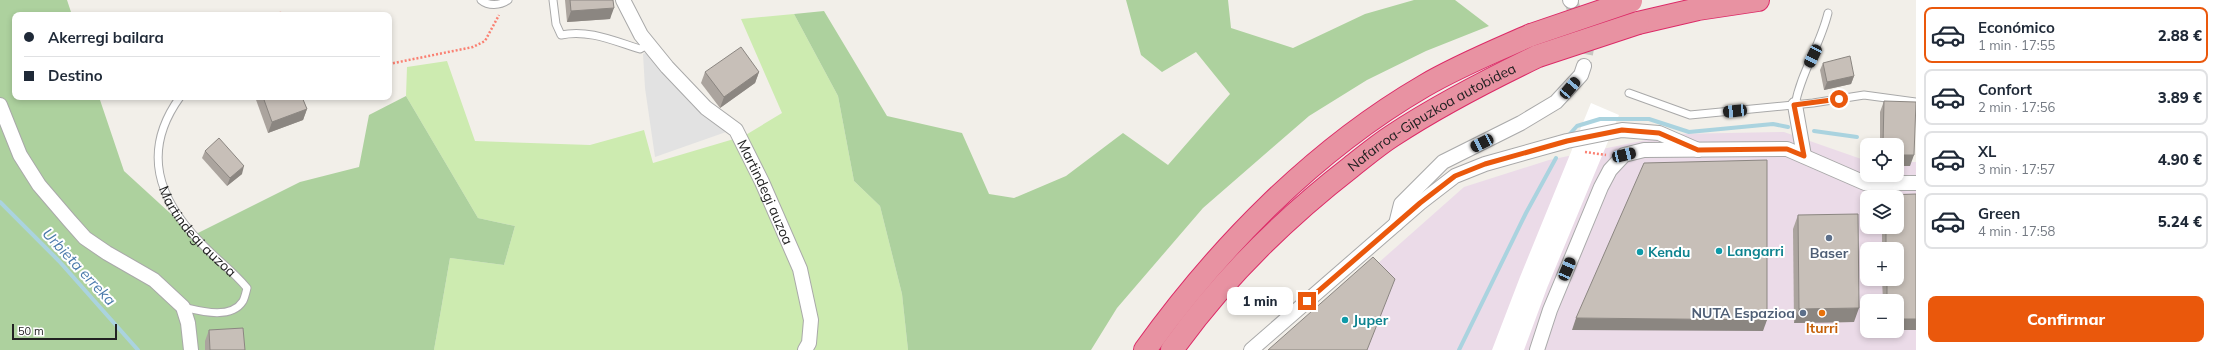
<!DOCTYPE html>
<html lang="es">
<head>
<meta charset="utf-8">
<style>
	body { margin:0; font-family:Mulish,sans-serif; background:#f2f2f3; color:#1f2937; height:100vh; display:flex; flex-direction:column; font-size:15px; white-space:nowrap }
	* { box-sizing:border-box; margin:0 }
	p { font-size:13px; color:#747a83 }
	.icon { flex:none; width:22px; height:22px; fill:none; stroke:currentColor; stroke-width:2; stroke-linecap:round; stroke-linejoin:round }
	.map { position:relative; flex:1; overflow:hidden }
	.side { display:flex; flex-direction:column; background:#fff; width:300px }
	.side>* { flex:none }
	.hud { position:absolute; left:12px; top:12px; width:380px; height:88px; border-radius:8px; box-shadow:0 2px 6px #0003; display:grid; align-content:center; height:88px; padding:0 12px; background:#fff }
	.fabs { position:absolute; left:1860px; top:138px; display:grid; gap:8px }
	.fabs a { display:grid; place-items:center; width:44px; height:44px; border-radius:8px; background:#fff; box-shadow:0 2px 6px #0003; font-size:20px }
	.scale { position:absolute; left:12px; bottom:10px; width:105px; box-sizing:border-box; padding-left:4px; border:2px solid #222; border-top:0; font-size:11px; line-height:14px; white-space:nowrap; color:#222; -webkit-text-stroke:3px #fff; paint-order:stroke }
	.end { position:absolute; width:18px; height:18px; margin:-9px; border:5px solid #ea580c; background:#fff; box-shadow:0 0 0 2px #fff }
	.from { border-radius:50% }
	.bubble { position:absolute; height:28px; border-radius:8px; background:#fff; box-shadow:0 2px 6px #0003; font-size:13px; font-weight:800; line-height:28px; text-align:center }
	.car { position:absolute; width:12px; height:24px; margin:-12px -6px; border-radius:5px; box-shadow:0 0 3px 1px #0007; background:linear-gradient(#222 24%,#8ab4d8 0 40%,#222 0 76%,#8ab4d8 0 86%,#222 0) }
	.hud b { display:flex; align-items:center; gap:14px; height:38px; font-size:15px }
	.hud b+b { border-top:1px solid #e0e1e3 }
	.hud i { width:10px; height:10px; background:#1f2937 }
	ul { padding:7px 0 0; list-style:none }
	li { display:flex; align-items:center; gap:12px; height:56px; margin:0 8px 6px; padding:0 4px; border:2px solid #e0e1e3; border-radius:8px }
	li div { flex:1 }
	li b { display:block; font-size:15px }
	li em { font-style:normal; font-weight:800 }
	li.current { border-color:#ea580c }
	li>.icon { width:36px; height:36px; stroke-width:1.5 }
	.button { display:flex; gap:8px; margin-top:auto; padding:8px 12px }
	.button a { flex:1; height:46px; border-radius:8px; background:#ea580c; color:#fff; font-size:16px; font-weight:800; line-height:46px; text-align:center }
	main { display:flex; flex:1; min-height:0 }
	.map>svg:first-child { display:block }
</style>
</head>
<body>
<main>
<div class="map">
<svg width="1916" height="350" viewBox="0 0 1916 350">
	<rect width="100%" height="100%" fill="#f2efe9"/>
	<path fill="#ebdbe8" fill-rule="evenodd" d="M1784 132 1867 161V175H1897V162H1916V350H1280L1464 187 1549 160 1675 134ZM1867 197H1897V227H1867ZM1867 249H1897V279H1867ZM1867 301H1897V331H1867Z"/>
	<path fill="#cdebb0" d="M794 14 838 96 854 181 880 206 902 294 908 350H434L450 258 504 265 515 226 478 218 406 96 407 67 447 61 475 141 590 145 644 130 653 163 744 136 782 113 741 19Z"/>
	<g fill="#add19e">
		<path d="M0 0H67L72 15H15V97H99L124 171 194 235 300 182 359 167 369 115 406 96 478 218 515 226 504 265 450 258 434 350H0Z"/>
		<path d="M1126 0H1228L1231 28 1293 48 1365 14 1414 0H1455L1489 26 1426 51 1367 80 1309 116 1203 208 1117 308 1091 350H908L902 294 880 206 854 181 838 96 794 14 824 11 887 116 962 133 989 194 1014 198 1066 176 1123 133 1168 165 1230 94 1196 52 1162 72 1141 55Z"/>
	</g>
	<path fill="#e2e2e2" d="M647 52 676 86 726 132 655 157 645 88 643 54Z"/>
	<path fill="#fff" d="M1591 103 1619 115 1547 288 1524 350H1492L1520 277Z"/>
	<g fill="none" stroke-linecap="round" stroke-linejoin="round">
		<g stroke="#aad3df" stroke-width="4">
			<path d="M1814 131 1857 137"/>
			<path d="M1568 136 1577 126 1600 119H1649L1689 132 1773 124 1788 127"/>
			<path d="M0 202 59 261 138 350"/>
			<path d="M1459 350 1526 213 1556 158"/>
		</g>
		<path stroke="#c8c6c1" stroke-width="14" stroke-dasharray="14 7" stroke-linecap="butt" d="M1571 1 1587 48 1584 66"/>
		<defs>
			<g id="service">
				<path d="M481 0C488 6 500 6 508 0"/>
				<path d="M553 0 556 24 561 35C588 29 614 41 640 49L649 44"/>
				<path d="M1629 93 1690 115 1813 103 1864 95 1916 102"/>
				<path id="s1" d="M180 97C141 151 158 199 201 243 216 259 233 271 247 288 246 292 245 297 243 301 231 320 200 311 183 307"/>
				<path d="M1795 105C1801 72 1820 46 1828 13"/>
			</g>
			<g id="minor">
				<path id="s2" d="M623 0 641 35 667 67 706 108 736 130 762 182 800 269 811 320 809 343 805 350"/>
				<path d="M1570 0 1571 1"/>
				<path d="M0 105 20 155 39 185 69 220 85 238 107 253 154 280 183 307 188 323 191 350"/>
				<path d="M1795 105 1804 156"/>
				<path d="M1396 224 1401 204 1443 162 1521 123 1556 102 1581 75 1584 66"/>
				<path d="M1251 350 1420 203 1455 176 1485 164 1567 141 1622 130 1659 133 1698 150"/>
				<path d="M1537 350 1550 310 1601 187 1610 170 1624 155 1644 150 1787 149 1865 183H1916"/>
			</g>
			<g id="motorway">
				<path d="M1638 23 1698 9 1758 0"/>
				<path d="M1145 350C1219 247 1314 150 1424 86 1458 66 1495 51 1531 35"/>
				<path id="s3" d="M1172 350C1222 280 1284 219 1351 167 1365 156 1378 145 1392 136 1439 105 1488 80 1538 56"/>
			</g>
		</defs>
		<use href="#service" stroke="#a9a9a9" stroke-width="9"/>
		<use href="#minor" stroke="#a9a9a9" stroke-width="16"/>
		<use href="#motorway" stroke="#dc2a67" stroke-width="24"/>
		<g stroke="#fa8072" stroke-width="2.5" stroke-dasharray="2 2" stroke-linecap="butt">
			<path d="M276 15 280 13 295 15"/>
			<path d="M389 64 473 47 485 41 499 15"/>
			<path d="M1585 152 1606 155"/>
		</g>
		<use href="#service" stroke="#fff" stroke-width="7"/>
		<use href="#minor" stroke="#fff" stroke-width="14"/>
		<use href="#motorway" stroke="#e892a2" stroke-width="22"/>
		<defs>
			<g id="motorway-bridge">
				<path d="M1531 35 1631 1"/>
				<path d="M1538 56 1638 23"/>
			</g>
		</defs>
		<use href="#motorway-bridge" stroke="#dc2a67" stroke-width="24" stroke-linecap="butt"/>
		<use href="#motorway-bridge" stroke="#e892a2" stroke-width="22"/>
	</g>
	<g fill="#aba49e">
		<path d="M565 0H613L610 19 567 22Z"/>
		<path d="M1823 63 1854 76 1851 84 1824 90 1820 70Z"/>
		<path d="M705 72H759L755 83 720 108 701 83Z"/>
		<path d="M255 97H302L307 109 303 120 268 133Z"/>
		<path d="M1884 101 1910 166H1897V145H1880V112Z"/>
		<path d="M205 151 242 174 227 186 202 158Z"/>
		<path d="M1916 194V330H1897V301H1883L1882 279H1897V249H1882V227H1897V197H1885L1886 195Z"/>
		<path d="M1798 215 1854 322 1794 323 1793 229Z"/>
		<path d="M209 330 245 350H205V341Z"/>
	</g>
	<g fill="#8b8681">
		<path d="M614 8 610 19 567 22 571 11Z"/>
		<path d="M759 72 755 83 720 108 724 97Z"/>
		<path d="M1854 76 1851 84 1824 90 1827 82Z"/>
		<path d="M307 109 303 120 268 133 272 122Z"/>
		<path d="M1897 155H1914L1910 166H1897Z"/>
		<path d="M244 166 242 174 227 186 230 178Z"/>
		<path d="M1859 308 1854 322 1794 323 1799 309Z"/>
		<path d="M1576 318 1767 320 1763 331 1572 330Z"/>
		<rect x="1897" y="319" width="19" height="11"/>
	</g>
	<g fill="#c7bfb8" stroke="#8b8681">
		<path d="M570 0H613L614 8 571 11Z"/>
		<path d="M741 47 759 72 724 97 705 72Z"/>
		<path d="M1850 56 1854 76 1827 82 1823 63Z"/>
		<path d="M263 97H302L307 109 272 122Z"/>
		<path d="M1884 101 1916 102 1914 155H1897V145H1883Z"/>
		<path d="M219 138 244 166 230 178 205 151Z"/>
		<path d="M1767 160V320L1576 318 1644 163Z"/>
		<path d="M1916 194V319H1897V301H1887V279H1897V249H1886V227H1897V197H1886V195Z"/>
		<path d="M1858 214 1859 308 1799 309 1798 215Z"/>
		<path d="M1373 257 1395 279 1367 350H1268Z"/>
		<path d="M243 328 245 350H210L209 330Z"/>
	</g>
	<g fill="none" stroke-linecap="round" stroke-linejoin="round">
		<path stroke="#ea580c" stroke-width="5" d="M1307 301 1420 203 1455 176 1485 164 1567 141 1622 130 1659 133 1698 150 1787 149 1804 156 1794 105 1839 99"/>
	</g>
	<g fill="#5c6f8a" stroke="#fff" stroke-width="1.5">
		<circle cx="1829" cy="238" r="4"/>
		<circle cx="1803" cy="313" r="4"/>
	</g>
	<g fill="#0f9aa8" stroke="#fff" stroke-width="1.5">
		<circle cx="1719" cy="251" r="4"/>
		<circle cx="1640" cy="252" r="4"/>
		<circle cx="1345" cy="320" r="4"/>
	</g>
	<circle fill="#e8710a" stroke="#fff" stroke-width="1.5" cx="1822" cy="313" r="4"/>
	<g text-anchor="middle" stroke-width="4" stroke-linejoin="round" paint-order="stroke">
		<g font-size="14" fill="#222" stroke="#fff">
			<text dy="5" stroke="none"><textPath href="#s3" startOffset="352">Nafarroa-Gipuzkoa autobidea</textPath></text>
			<text dy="5" stroke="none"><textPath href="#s2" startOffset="243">Martindegi auzoa</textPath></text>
			<text dy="5" stroke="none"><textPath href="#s1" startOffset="152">Martindegi auzoa</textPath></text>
		</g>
		<g font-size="14" font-weight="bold" fill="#0d838f" stroke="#fff" text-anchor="start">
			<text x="1727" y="256">Langarri</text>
			<text x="1648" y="257">Kendu</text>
			<text x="1353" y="325">Juper</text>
		</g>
		<g font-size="14" font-weight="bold" fill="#4e5e75" stroke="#fff">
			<text x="1829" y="258">Baser</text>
			<text x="1795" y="318" text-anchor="end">NUTA Espazioa</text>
		</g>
		<g font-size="14" font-weight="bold" fill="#c56008" stroke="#fff">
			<text x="1822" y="333">Iturri</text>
		</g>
		<g font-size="15" font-style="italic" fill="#4a7aab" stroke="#fff">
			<text transform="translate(79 267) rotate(47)" y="5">Urbieta erreka</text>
		</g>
	</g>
</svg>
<div class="fabs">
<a><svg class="icon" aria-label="locate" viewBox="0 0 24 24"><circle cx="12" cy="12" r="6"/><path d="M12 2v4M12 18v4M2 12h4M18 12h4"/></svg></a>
<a><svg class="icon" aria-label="layers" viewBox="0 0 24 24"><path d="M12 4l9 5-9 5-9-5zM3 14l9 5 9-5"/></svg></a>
<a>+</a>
<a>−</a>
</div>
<div class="scale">50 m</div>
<i class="end from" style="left:1839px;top:99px"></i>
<i class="end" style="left:1307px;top:301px"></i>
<div class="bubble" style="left:1227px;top:287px;width:66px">1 min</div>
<i class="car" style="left:1813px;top:56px;rotate:206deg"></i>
<i class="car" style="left:1570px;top:88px;rotate:40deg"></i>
<i class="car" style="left:1735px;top:111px;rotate:264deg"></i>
<i class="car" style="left:1482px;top:143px;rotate:243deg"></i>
<i class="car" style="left:1624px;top:155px;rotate:77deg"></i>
<i class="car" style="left:1567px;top:269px;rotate:23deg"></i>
<div class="hud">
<b><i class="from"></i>Akerregi bailara</b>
<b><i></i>Destino</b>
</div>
</div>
<section class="side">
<ul>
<li class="current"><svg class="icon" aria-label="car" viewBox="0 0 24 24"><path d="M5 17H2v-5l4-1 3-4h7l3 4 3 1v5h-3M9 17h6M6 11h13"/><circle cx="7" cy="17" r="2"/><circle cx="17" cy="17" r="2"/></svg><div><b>Económico</b><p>1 min · 17:55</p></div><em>2.88 €</em></li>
<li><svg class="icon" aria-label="car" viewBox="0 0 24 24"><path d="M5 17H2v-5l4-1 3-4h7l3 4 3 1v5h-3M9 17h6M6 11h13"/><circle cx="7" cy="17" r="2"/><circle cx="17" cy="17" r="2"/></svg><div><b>Confort</b><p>2 min · 17:56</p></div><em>3.89 €</em></li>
<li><svg class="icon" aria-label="car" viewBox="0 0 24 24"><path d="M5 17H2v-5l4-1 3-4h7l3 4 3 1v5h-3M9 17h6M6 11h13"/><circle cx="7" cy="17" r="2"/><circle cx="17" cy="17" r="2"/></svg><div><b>XL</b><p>3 min · 17:57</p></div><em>4.90 €</em></li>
<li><svg class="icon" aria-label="car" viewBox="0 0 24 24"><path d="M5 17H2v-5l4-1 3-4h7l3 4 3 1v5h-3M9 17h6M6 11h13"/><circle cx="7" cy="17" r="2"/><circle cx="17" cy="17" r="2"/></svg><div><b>Green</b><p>4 min · 17:58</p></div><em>5.24 €</em></li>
</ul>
<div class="button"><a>Confirmar</a></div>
</section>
</main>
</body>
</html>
